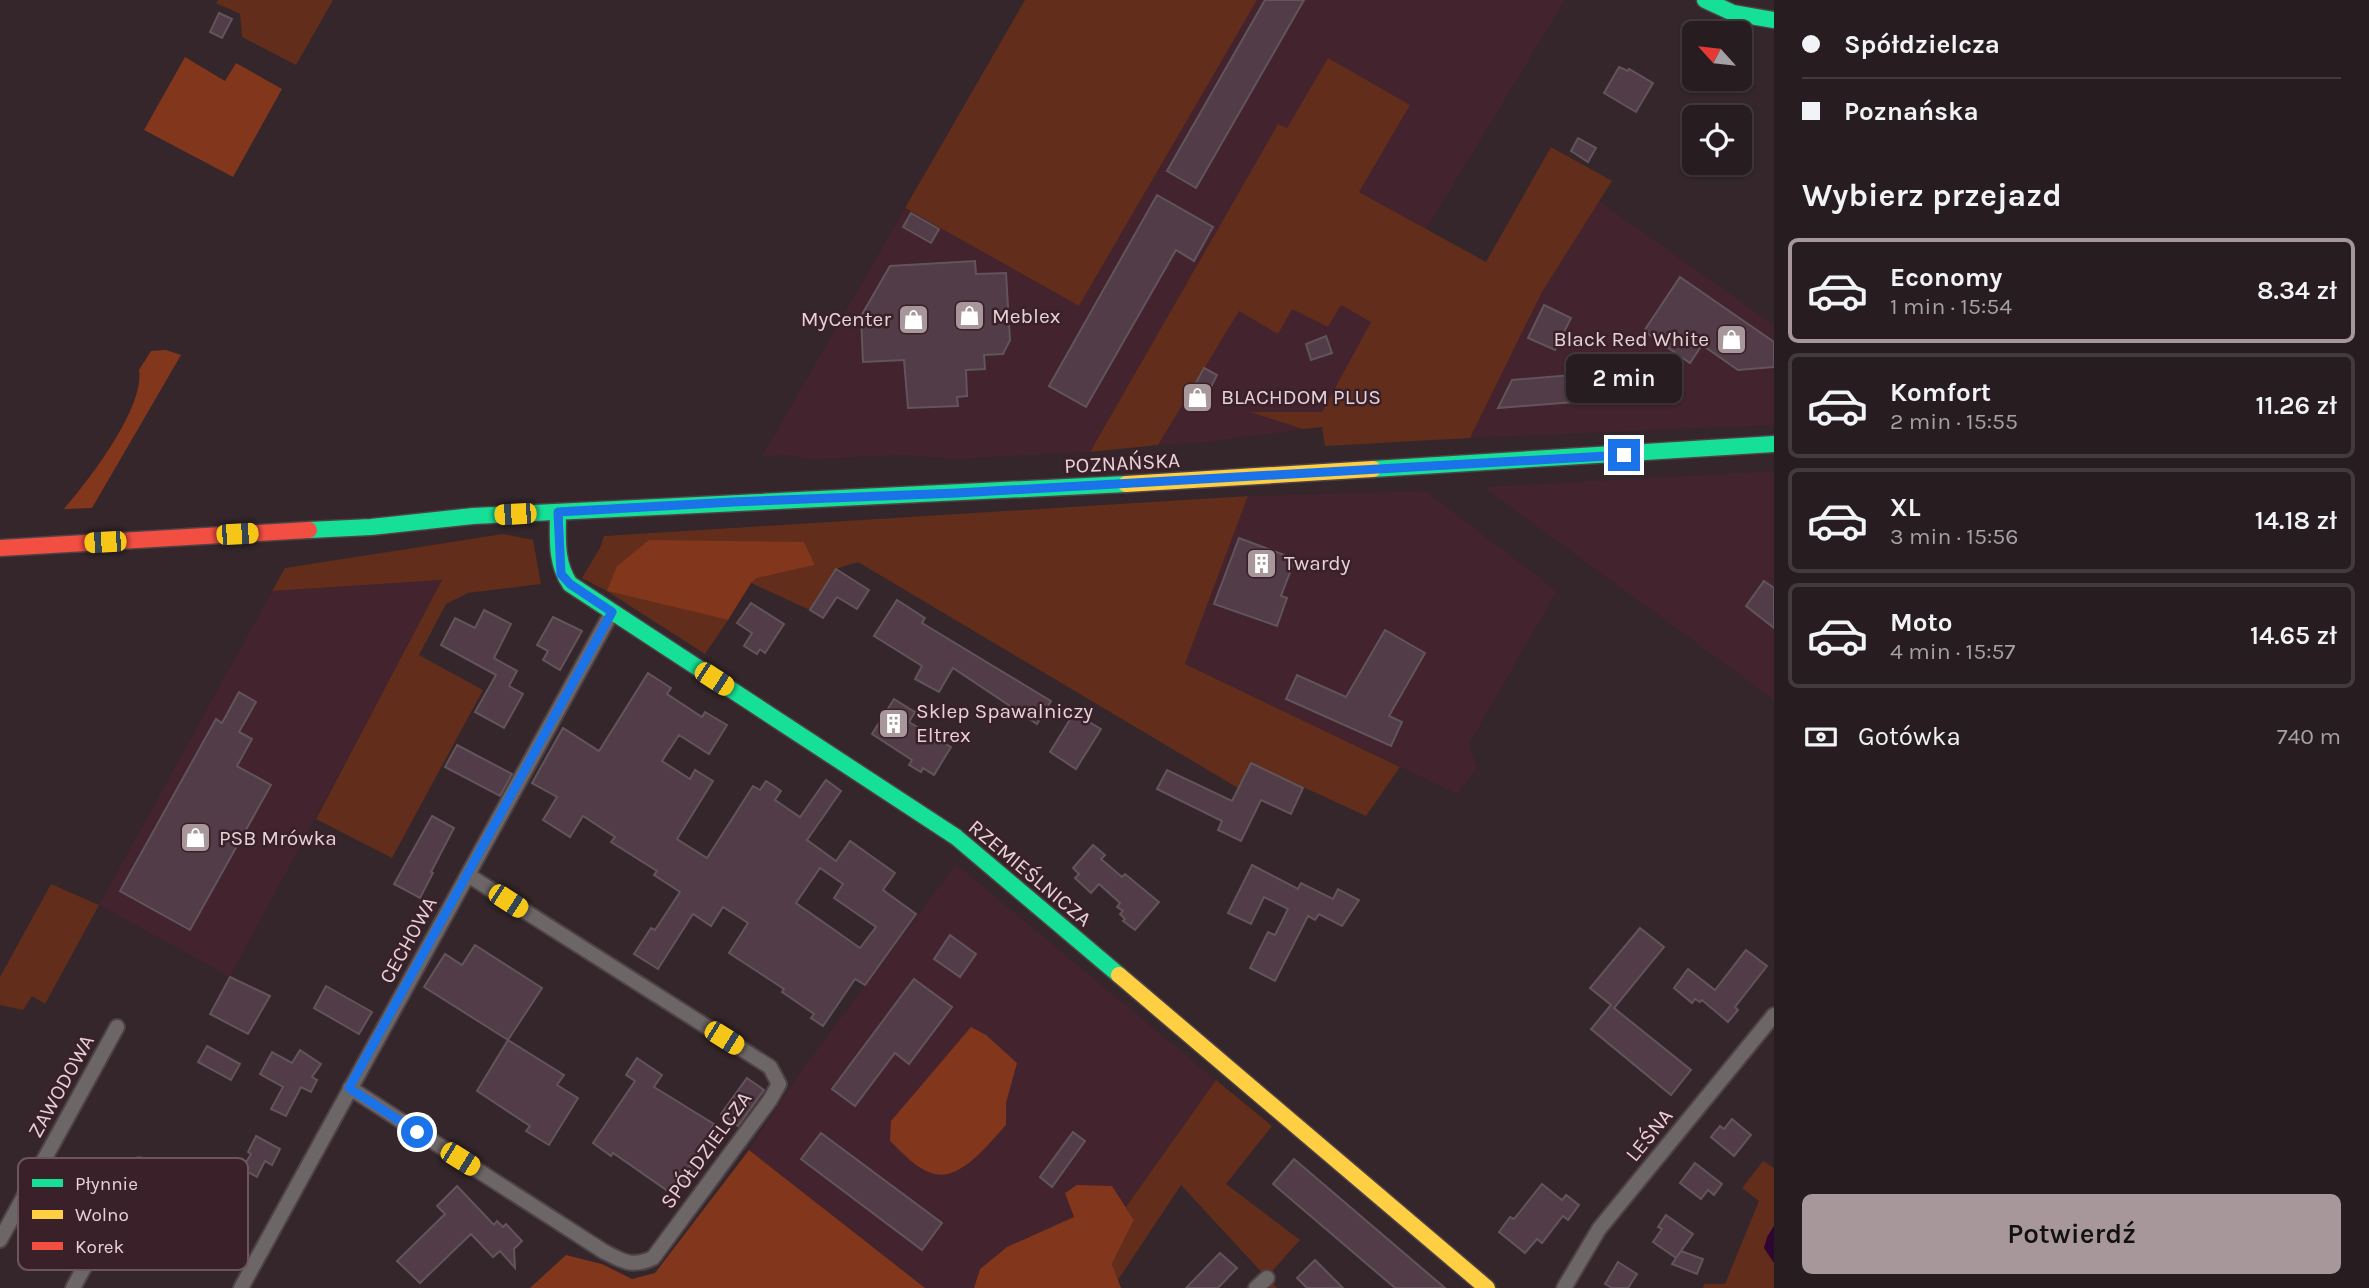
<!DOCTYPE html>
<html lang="pl">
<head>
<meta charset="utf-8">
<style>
	body { margin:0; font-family:Karla,sans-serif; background:#2f2529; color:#f1f3f6; height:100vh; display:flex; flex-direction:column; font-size:26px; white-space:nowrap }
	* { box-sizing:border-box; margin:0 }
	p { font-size:23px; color:#a4a1a5 }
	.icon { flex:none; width:38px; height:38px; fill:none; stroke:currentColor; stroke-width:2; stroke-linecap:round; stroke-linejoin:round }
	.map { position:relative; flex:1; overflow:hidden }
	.panel { display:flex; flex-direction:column; background:#271c20; width:595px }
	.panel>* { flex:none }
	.guide { display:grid; align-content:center; height:154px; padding:0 28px; background:#271c20 }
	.needle { width:46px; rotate:297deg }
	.controls { position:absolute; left:1682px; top:21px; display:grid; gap:14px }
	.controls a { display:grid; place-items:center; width:70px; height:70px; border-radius:10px; background:#271c20; box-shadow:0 2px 5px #0004,0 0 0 2px #433a3e; font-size:35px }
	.end { position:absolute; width:32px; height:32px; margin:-16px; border:9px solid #1a73e8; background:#fff; box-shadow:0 0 0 4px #fff }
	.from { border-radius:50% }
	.bubble { position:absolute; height:49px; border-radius:10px; background:#271c20; box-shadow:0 2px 5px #0004,0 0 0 2px #433a3e; font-size:23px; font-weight:600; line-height:49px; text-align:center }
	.car { position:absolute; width:21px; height:42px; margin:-21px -10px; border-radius:9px; box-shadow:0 0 5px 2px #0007; background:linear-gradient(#f5c518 24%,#345 0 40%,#f5c518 0 76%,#345 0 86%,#f5c518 0) }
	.guide b { display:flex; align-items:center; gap:24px; height:66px; font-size:26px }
	.guide b+b { border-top:2px solid #433a3e }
	.guide i { width:18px; height:18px; background:#f1f3f6 }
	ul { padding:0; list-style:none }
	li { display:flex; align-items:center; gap:21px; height:105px; margin:0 14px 10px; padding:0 14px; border:4px solid #433a3e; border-radius:10px }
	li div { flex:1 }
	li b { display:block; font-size:26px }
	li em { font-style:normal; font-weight:600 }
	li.active { border-color:#a7969a }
	li>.icon { width:63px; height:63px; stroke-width:1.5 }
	h2 { padding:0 28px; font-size:32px; line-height:84px }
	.pay { display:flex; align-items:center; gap:18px; height:77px; padding:0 28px; font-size:26px }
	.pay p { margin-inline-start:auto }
	.action { display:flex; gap:14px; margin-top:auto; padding:14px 28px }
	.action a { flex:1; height:80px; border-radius:10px; background:#a7969a; color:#111; font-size:28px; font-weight:600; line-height:80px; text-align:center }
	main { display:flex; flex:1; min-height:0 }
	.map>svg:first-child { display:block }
</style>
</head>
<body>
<main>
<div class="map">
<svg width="1774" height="1288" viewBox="0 0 1774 1288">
	<rect width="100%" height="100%" fill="#34262a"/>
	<g fill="#43232d">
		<path d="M1257 0H1565L1426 230 1359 192 1410 105 1328 58 1287 128 1278 124 1090 452 954 459 906 455 808 459 783 454 761 458 905 208 1079 306Z"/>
		<path d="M1599 201 1774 325V425L1470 438 1542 292Z"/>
		<path d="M1341 305 1371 322 1322 427 1198 443 1158 445 1239 310 1292 308 1328 327Z"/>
		<path d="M1774 471V700L1483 487Z"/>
		<path d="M1426 491 1557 591 1469 744 1477 768 1457 794 1185 664 1248 496Z"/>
		<path d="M443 580 230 977 99 905 272 591Z"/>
		<path d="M956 864 1216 1080 1126 1207 1112 1186 1075 1217 1007 1247 980 1269 974 1288H925L749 1150 801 1071Z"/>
	</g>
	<g fill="#622d1b">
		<path d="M218 0H333L296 65 242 37 240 14 216 3Z"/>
		<path d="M1025 0H1257L1079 306 905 208Z"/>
		<path d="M1328 58 1410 105 1359 192 1486 262 1551 147 1612 181 1542 292 1470 438 1325 446 1322 427 1303 429 1250 412H1322L1371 322 1341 305 1328 327 1292 309 1278 334 1239 311 1158 445 1090 452 1278 124 1287 128Z"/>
		<path d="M1248 496 1185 664 1400 767 1366 816 1251 763 1238 788 858 562 836 569 810 610 751 583 757 578 815 565 803 542 608 591 728 620 705 654 607 591 582 578 600 548 604 536Z"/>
		<path d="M503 534 533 540 541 584 468 593 446 604 419 655 483 690 392 858 316 819 442 580 272 591 285 568Z"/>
		<path d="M51 884 99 905 45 1004 32 996 23 1010 0 1005V977Z"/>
		<path d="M1216 1080 1272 1126 1226 1184 1300 1240 1267 1277 1277 1288H1256L1266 1277 1181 1185 1118 1280 1112 1264 1134 1220 1126 1207Z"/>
		<path d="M1763 1161 1774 1168V1288H1703L1704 1284H1725L1759 1201 1742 1188Z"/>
	</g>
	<g fill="#82361b">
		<path d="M185 57 225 81 236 63 282 89 233 177 144 130Z"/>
		<path d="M166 350 181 355 92 508 64 509C88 481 145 408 139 370L151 351Z"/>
		<path d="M649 540 804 542 815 565 757 578 751 583 728 620 607 591 617 566Z"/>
		<path d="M971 1027 986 1035 1017 1063 1006 1103V1125C991 1141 961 1181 935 1174 917 1170 903 1153 890 1141L891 1121Z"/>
		<path d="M749 1150 925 1288H530L566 1255 602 1264 632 1279 655 1273Z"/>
		<path d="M1077 1185 1112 1186 1134 1220 1112 1264 1121 1288H974L980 1269 1007 1247 1074 1217 1065 1193Z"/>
	</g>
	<path fill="#2f0533" d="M1774 1226V1263L1764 1248 1767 1237Z"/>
	<g fill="#513c48" stroke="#61555a" stroke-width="2" fill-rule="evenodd">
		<path d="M1265 0H1304L1196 188 1167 171Z"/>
		<path d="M219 13 232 19 222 38 210 32Z"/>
		<path d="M1619 67 1628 71 1629 69 1653 83 1636 112 1604 93Z"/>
		<path d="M1578 138 1596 148 1588 162 1571 151Z"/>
		<path d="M1157 195 1213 227 1194 261 1176 250 1086 407 1049 386Z"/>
		<path d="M911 213 939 229 931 243 903 227Z"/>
		<path d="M975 261 976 274 1006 273 1010 340 1003 354 984 355 985 369 966 370 967 396 957 397 958 406 908 408 904 360 863 362 861 316 890 266Z"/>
		<path d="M1680 277 1774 342V367L1738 370 1702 345 1690 363 1644 331Z"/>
		<path d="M1544 305 1571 318 1555 350 1528 338Z"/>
		<path d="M1326 336 1332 353 1311 360 1306 344Z"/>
		<path d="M1617 362H1630L1631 385 1618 386Z"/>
		<path d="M1204 368 1217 375 1206 397V402L1191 403V392Z"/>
		<path d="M1572 375 1575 402 1498 408 1512 380Z"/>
		<path d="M1239 538 1295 559 1281 596 1287 598 1277 626 1214 604Z"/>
		<path d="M836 569 869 590 857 609 837 597 823 618 810 610Z"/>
		<path d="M1764 581 1774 588V628L1746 606Z"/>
		<path d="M897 600 925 618 922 623 1051 701 1037 724 953 668 939 692 915 679 922 666 874 636Z"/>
		<path d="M751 603 784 624 765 653 760 649 757 654 744 646 752 633 737 623Z"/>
		<path d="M484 610 511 624 494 658 517 671 509 686 523 694 504 728 475 712 496 675 441 645 455 618 475 628Z"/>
		<path d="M553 617 582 631 560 670 543 660 548 651 537 645Z"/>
		<path d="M1385 630 1425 653 1389 716 1402 722 1391 746 1286 699 1297 675 1346 697Z"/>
		<path d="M648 673 671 688 667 694 702 717 705 712 727 725 709 754 679 735 662 761 690 779 695 770 713 781 677 839 707 858 753 786 760 790 766 781 774 786 781 791 775 800 800 817 826 780 841 791 807 840 836 861 850 841 895 873 883 890 916 914 865 985 855 979 823 1026 811 1018 814 1014 782 992 784 989 729 953 748 923 723 907 711 926 693 914 658 969 634 954 651 928 655 930 680 892 654 875 657 871 611 842 615 837 583 816 570 837 543 820 557 797 532 783 563 728 599 751ZM820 868 843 884 834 898 876 927 860 948 796 903Z"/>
		<path d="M239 692 256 702 239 732 252 739 237 766 271 785 190 930 120 891 216 719 222 723Z"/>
		<path d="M894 699 915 712 909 722 951 747 934 775 923 768 921 772 909 765 912 760 872 734Z"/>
		<path d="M1074 713 1101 729 1076 769 1050 752Z"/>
		<path d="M457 745 512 774 500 796 445 767Z"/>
		<path d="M1251 763 1303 788 1291 814 1261 800 1241 841 1218 830 1222 821 1157 789 1167 770 1232 801Z"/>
		<path d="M432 816 454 828 431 872 433 873 420 898 394 884Z"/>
		<path d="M1093 845 1105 855 1101 859 1122 877 1125 874 1159 902 1135 930 1123 921 1125 919 1120 914 1123 911 1117 907 1120 903 1099 884 1091 893 1075 878 1079 874 1073 868Z"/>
		<path d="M1252 865 1298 889 1301 883 1333 899 1338 889 1359 900 1342 926 1319 914 1315 920 1308 916 1275 981 1250 968 1268 932 1275 935 1288 909 1264 897 1251 924 1228 913Z"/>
		<path d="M1640 928 1664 947 1614 1008 1691 1070 1671 1095 1591 1029 1611 1005 1590 988Z"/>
		<path d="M950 935 976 954 960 977 934 959Z"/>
		<path d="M475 945 542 988 508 1040 424 987 445 954 462 965Z"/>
		<path d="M1746 950 1767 966 1735 1007 1738 1010 1728 1022 1702 1000 1700 1002 1695 999 1692 1003 1674 988 1688 969 1715 990Z"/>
		<path d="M230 977 270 996 248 1034 210 1014Z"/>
		<path d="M914 979 952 1007 909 1064 895 1053 855 1106 832 1089Z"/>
		<path d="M326 986 372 1012 359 1034 314 1008Z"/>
		<path d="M508 1040 564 1075 557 1085 578 1098 549 1145 526 1131 530 1126 477 1091Z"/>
		<path d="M207 1046 240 1064 231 1080 198 1062Z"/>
		<path d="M300 1050 321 1064 312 1077 317 1080 311 1092 301 1087 286 1116 271 1109 283 1087 260 1074 272 1052 292 1063Z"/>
		<path d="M637 1058 662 1075 654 1087 714 1124 689 1166 693 1170 675 1196 613 1153 611 1156 593 1143 635 1081 626 1075Z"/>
		<path d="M747 1078 764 1090 738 1126 721 1114Z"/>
		<path d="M1732 1119 1751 1135 1734 1156 1711 1137 1720 1126 1724 1129Z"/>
		<path d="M1073 1132 1085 1141 1052 1187 1040 1177Z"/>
		<path d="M821 1133 942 1223 922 1250 801 1159Z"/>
		<path d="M256 1136 280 1149 272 1165 265 1161 257 1177 242 1169 251 1154 248 1152Z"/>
		<path d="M1294 1159 1445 1288H1395L1273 1184Z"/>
		<path d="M1695 1163 1722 1184 1714 1195 1708 1190 1701 1199 1680 1183Z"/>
		<path d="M1542 1184 1562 1200 1566 1195 1579 1205 1568 1220 1563 1216 1542 1243 1537 1239 1525 1253 1499 1232 1510 1217 1514 1219Z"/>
		<path d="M457 1186 494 1225 497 1221 503 1227 506 1224 522 1241 514 1249 515 1268 500 1251 493 1257 471 1234 420 1283 397 1261 445 1214 437 1206Z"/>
		<path d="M1666 1215 1693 1234 1676 1258 1681 1251 1703 1259 1697 1274 1672 1264 1676 1258 1653 1242 1662 1229 1658 1227Z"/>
		<path d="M1220 1253 1237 1268 1218 1288H1186Z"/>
		<path d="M1315 1260 1343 1288H1307L1297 1278Z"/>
		<path d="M1618 1262 1637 1274 1628 1288H1612L1605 1284Z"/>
	</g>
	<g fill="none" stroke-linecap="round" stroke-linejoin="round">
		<defs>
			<g id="street">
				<path d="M350 1088 603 1251C622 1261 632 1268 653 1258L770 1100 779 1084 770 1067 468 875"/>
				<path d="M0 1240 117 1027"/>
				<path d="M73 1288 139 1165"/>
				<path d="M241 1288 612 612"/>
				<path d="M1256 1288 1267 1278"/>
				<path d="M1564 1288 1599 1229 1774 1015"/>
			</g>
			<g id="fast">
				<path d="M1705 0 1733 13 1774 20"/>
				<path d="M1373 469 1774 444"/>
				<path d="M558 512C558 537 555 562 570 584L956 837 1119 975"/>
				<path d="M309 530 371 527 473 516 1126 484"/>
			</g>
			<g id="slow">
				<path d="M1126 484 1373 469"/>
				<path d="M1119 975 1487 1288"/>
			</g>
			<path id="jam" d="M0 548 309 530"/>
		</defs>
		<use href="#street" stroke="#4f4247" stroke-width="18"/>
		<use href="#fast" stroke="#4f4247" stroke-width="19"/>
		<use href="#slow" stroke="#4f4247" stroke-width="19"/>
		<use href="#jam" stroke="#4f4247" stroke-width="19"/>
		<use href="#street" stroke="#6c6666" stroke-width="14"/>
		<use href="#fast" stroke="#16e098" stroke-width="16"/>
		<use href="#slow" stroke="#ffcf43" stroke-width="16"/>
		<use href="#jam" stroke="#f24e42" stroke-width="16"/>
	</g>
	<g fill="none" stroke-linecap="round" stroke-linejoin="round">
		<path stroke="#1a73e8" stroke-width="9" d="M417 1132 349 1088 612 612 570 584 561 574 558 512 733 502 957 493 1624 455"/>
	</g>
	<defs>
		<symbol id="shop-square" viewBox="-11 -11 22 22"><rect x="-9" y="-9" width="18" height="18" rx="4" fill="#a7969a" stroke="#3a2028"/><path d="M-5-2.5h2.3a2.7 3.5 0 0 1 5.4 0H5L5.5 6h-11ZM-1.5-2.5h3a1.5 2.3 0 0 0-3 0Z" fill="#fff"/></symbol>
		<symbol id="building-square" viewBox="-11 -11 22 22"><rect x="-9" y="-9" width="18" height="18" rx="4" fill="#a7969a" stroke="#3a2028"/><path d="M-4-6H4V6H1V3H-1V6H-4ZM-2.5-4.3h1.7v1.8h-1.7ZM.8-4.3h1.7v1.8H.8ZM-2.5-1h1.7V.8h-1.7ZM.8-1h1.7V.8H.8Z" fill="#fff"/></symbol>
	</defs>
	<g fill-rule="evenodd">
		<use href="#shop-square" x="952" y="298" width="35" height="35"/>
		<use href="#shop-square" x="896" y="302" width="35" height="35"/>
		<use href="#shop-square" x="1714" y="322" width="35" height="35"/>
		<use href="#shop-square" x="1180" y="380" width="35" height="35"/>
		<use href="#building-square" x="1244" y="546" width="35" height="35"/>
		<use href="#building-square" x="876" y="706" width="35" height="35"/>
		<use href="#shop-square" x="178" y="820" width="35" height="35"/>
	</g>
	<g text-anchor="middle" stroke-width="5" stroke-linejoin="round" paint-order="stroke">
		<g font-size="21" fill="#e5d2d7" stroke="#3a2028" text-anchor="start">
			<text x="992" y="323">Meblex</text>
			<text x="891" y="326" text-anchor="end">MyCenter</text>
			<text x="1709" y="346" text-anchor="end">Black Red White</text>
			<text x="1221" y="404">BLACHDOM PLUS</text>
			<text x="1284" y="570">Twardy</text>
			<text x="916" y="718">Sklep Spawalniczy<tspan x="916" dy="24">Eltrex</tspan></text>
			<text x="219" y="845">PSB Mrówka</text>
		</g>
		<g font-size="21" fill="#e5d2d7" stroke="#3a2028">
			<text transform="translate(1122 463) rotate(-3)" y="7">POZNAŃSKA</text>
			<text transform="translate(1030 873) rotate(40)" y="7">RZEMIEŚLNICZA</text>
			<text transform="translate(408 940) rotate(-61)" y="7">CECHOWA</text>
			<text transform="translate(61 1086) rotate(-61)" y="7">ZAWODOWA</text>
			<text transform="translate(1649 1135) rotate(-51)" y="7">LEŚNA</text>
			<text transform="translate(706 1150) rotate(-54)" y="7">SPÓŁDZIELCZA</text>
		</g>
	</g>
	<rect x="18" y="1158" width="230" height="112" rx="10" fill="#3a2028" stroke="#6d555d" stroke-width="2"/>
	<rect x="32" y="1179" width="31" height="8" fill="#16e098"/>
	<rect x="32" y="1210" width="31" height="9" fill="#ffcf43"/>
	<rect x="32" y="1242" width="31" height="8" fill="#f24e42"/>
	<g font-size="19" fill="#e5d2d7">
		<text x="75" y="1190">Płynnie</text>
		<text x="75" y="1221">Wolno</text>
		<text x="75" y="1253">Korek</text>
	</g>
</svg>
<div class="controls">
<a><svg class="needle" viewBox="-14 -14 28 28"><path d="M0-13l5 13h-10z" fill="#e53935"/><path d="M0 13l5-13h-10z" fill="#a4a1a5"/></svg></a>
<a><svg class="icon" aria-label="locate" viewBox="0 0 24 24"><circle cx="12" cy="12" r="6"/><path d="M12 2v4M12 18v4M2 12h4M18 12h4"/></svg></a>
</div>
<i class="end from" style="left:417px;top:1132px"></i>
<i class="end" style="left:1624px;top:455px"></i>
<div class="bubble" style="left:1566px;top:354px;width:116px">2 min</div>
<i class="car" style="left:515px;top:514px;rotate:267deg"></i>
<i class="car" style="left:237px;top:534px;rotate:87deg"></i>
<i class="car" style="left:105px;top:542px;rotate:267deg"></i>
<i class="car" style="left:714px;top:679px;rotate:123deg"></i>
<i class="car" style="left:508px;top:901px;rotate:123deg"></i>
<i class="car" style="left:724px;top:1038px;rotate:122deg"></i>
<i class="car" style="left:460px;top:1159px;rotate:122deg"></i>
</div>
<section class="panel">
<div class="guide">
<b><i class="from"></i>Spółdzielcza</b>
<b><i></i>Poznańska</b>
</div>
<h2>Wybierz przejazd</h2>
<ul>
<li class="active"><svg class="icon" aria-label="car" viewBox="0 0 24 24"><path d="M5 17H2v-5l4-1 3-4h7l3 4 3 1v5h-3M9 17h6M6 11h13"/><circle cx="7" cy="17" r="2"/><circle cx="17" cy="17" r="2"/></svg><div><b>Economy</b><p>1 min · 15:54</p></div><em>8.34 zł</em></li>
<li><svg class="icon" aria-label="car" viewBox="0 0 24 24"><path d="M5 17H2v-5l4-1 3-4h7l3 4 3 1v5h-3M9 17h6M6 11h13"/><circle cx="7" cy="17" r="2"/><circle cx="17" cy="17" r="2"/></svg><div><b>Komfort</b><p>2 min · 15:55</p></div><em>11.26 zł</em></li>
<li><svg class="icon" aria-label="car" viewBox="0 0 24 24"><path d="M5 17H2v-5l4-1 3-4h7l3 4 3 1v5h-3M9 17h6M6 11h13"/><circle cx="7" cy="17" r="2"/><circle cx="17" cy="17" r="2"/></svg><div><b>XL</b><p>3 min · 15:56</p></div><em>14.18 zł</em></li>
<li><svg class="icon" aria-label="car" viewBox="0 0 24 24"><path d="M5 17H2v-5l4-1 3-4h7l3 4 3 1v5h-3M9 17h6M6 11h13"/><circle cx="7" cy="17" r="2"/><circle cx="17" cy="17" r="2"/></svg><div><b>Moto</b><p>4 min · 15:57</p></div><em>14.65 zł</em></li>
</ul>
<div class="pay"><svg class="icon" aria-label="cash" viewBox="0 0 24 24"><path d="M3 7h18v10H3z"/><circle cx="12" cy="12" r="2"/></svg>Gotówka<p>740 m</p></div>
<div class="action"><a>Potwierdź</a></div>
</section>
</main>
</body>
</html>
